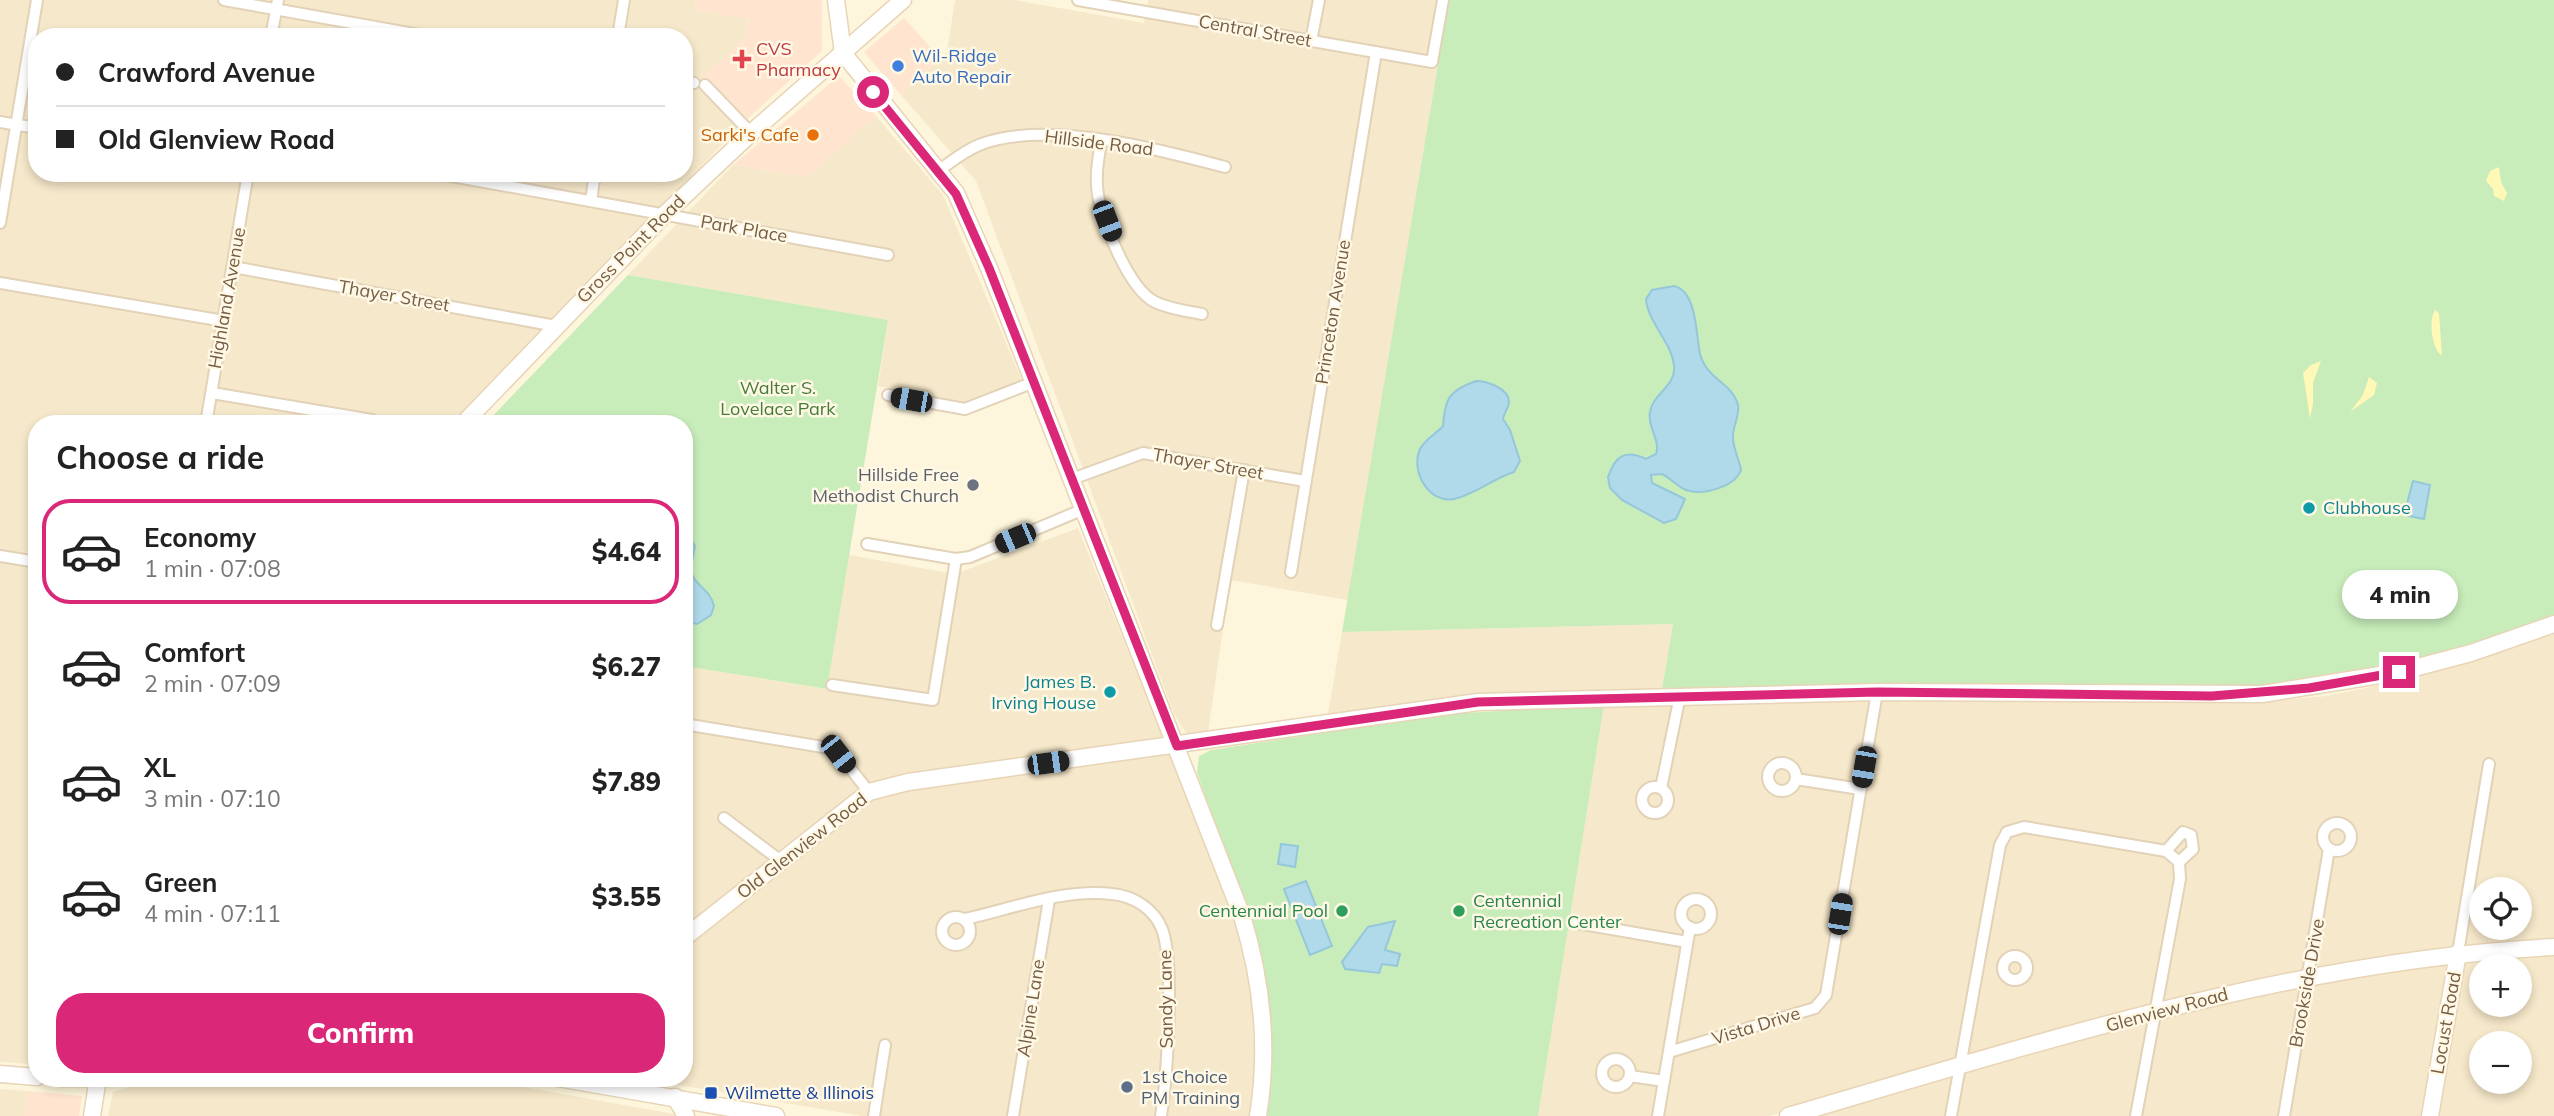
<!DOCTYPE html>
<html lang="en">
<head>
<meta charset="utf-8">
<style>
	body { margin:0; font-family:Mulish,sans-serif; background:#f2f2f2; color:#222; height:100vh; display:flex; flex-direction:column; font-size:26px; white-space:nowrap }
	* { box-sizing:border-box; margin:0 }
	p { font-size:23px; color:#767676 }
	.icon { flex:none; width:38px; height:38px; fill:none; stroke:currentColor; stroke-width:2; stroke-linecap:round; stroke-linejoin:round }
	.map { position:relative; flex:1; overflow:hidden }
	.panel { position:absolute; left:28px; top:415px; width:665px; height:672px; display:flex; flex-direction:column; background:#fff; border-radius:28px; box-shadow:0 4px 10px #0003 }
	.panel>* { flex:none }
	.guide { position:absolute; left:28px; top:28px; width:665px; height:154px; border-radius:28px; box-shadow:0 4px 10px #0003; display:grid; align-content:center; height:154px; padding:0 28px; background:#fff }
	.buttons { position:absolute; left:2469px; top:877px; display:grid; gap:14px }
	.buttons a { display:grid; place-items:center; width:63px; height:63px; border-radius:50%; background:#fff; box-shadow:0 4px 10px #0003; font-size:35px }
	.end { position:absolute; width:32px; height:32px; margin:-16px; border:9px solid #db2777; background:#fff; box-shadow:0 0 0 4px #fff }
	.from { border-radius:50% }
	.bubble { position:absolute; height:49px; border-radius:24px; background:#fff; box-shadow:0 4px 10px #0003; font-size:23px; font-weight:800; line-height:49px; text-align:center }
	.car { position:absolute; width:21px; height:42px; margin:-21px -10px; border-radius:9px; box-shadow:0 0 5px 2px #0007; background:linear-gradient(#222 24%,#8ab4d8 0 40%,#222 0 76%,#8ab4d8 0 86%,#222 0) }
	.guide b { display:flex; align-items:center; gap:24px; height:66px; font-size:26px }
	.guide b+b { border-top:2px solid #e0e0e0 }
	.guide i { width:18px; height:18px; background:#222 }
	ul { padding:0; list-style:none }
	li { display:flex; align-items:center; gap:21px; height:105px; margin:0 14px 10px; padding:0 14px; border:4px solid transparent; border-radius:28px }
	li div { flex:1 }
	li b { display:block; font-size:26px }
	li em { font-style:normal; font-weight:800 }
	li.current { border-color:#db2777 }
	li>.icon { width:63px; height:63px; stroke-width:1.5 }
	h2 { padding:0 28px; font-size:32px; line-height:84px }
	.primary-button { display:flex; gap:14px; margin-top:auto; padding:14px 28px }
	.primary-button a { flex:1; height:80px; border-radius:28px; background:#db2777; color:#fff; font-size:28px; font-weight:800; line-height:80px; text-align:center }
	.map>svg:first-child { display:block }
</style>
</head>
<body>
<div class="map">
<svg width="2554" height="1116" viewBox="0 0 2554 1116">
	<rect width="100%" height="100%" fill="#fef6dc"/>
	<g fill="#f6e8ca" fill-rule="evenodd">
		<path d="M0 0H696L695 10 748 18 744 40 701 78 743 123 452 423 37 424V1032L31 1064 0 1062ZM37 37H684V173H37Z"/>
		<path d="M955 0H1014L1144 23 1148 0H1449L1348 600 1230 580 1208 732 1186 733 1174 714 976 181 901 95 947 52Z"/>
		<path d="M876 116 943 195 1022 380 965 402 878 386 888 320 628 275 733 165 807 177Z"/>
		<path d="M1078 528 1238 922 1252 986 1257 1061 1251 1116H862L638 1078H684V666L826 689 849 555 955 574Z"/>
		<path d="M1673 624 1662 689 1486 696 1327 720 1342 632Z"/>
		<path d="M2554 632V942L2147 1010 1769 1116H1538L1604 705 1993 697 2158 703 2269 701 2327 696 2418 677ZM2482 889H2520V928H2482Z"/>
		<path d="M2554 954V1116H1811L2194 1008 2379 970ZM2482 966H2520V1004H2482ZM2482 1043H2520V1082H2482Z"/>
		<path d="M157 1078H473L685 1116H108L113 1092Z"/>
		<path d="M0 1089 28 1091 24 1116H0Z"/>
	</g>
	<g fill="#ffe4d0">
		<path d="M696 0H822V51L743 123 701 78 744 40 748 19 695 10Z"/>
		<path d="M904 18 940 58 901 95 864 52Z"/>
		<path d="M839 76 876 116 807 177 733 165Z"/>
		<path d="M28 1091 82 1096 79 1116H24Z"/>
	</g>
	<g fill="#c8ecba">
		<path d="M1449 0H2554V617L2416 662 2306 684 2190 691 1922 683 1662 689 1673 624 1342 632Z"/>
		<path d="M628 275 888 320 827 689 684 666V424H485Z"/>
		<path d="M1604 705 1538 1116H1265L1243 900 1197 773 1199 756 1211 750 1446 714Z"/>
	</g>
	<g fill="#fff8b6">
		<path d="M2499 167 2501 182 2507 193 2504 201 2494 196 2493 189 2486 181 2490 171Z"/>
		<path d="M2435 310 2439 313 2442 356C2432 349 2428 321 2435 310Z"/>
		<path d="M2321 361 2313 383V404L2310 419 2303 373 2311 365Z"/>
		<path d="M2369 377 2377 383 2374 395 2350 412 2363 395Z"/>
	</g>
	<g fill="#b0d9e9" stroke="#95c7db" stroke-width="2">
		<path d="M1674 286C1697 291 1696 335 1700 354 1707 380 1732 382 1738 405 1740 416 1732 427 1733 438 1733 448 1739 459 1741 470 1735 487 1702 496 1686 490 1676 486 1671 478 1662 474L1651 475 1652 483 1685 499 1676 519 1664 523 1622 500 1610 488 1608 477C1615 456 1625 449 1646 459L1656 454C1661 440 1647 428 1650 412 1653 393 1677 386 1674 365 1671 341 1648 323 1646 299L1652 290Z"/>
		<path d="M1476 381C1486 381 1509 388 1509 402 1509 407 1504 413 1503 419L1510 430 1520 461 1514 472C1494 478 1474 495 1454 499 1429 504 1410 471 1420 449 1425 439 1436 434 1443 426 1445 399 1448 391 1476 381Z"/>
		<path d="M2413 481 2430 485 2424 519 2404 515Z"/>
		<path d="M684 530 695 546C694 554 691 561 691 569 692 585 710 588 714 606L711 615 697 624 684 621Z"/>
		<path d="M1281 844 1298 846 1295 867 1278 864Z"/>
		<path d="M1306 881 1332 946 1310 955 1284 889Z"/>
		<path d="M1395 921 1385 950 1400 954 1397 966 1382 964 1379 973 1345 969 1342 962 1368 927Z"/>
	</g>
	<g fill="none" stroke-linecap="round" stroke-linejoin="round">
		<defs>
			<g id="street">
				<path d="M224 0 431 37"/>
				<path d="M1078 0 1432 62 1443 0"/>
				<path d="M271 37 278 0"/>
				<path d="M618 37 624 0"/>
				<path d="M1311 41 1319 0"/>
				<path d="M684 81 694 83"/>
				<path d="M705 85 751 133"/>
				<path d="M0 122 37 128"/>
				<path d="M1101 142C1098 160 1095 177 1098 195 1103 224 1129 289 1155 302 1169 309 1187 311 1202 314"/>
				<path d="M938 171C951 162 964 151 979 145 1045 119 1158 149 1225 167"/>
				<path d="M435 173 888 255"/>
				<path d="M591 201 595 173"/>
				<path d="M0 223 37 0"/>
				<path d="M233 267 556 326"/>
				<path d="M0 283 224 321"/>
				<path d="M212 393 372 420"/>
				<path d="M888 395 965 409 1034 382"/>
				<path d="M206 424 248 173"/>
				<path d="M1072 479 1143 453 1305 481"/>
				<path d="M867 544 956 559 970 557 1084 509"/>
				<path d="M0 556 37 562"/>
				<path d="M1291 572 1376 52"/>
				<path d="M1217 625 1244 470"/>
				<path d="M832 685 933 700 956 559"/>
				<path d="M684 724 835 749 869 792"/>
				<circle cx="1782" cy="777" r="14"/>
				<path d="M1796 779 1860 789"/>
				<circle cx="1655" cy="800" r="13"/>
				<path d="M1661 788 1680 696"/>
				<path d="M724 818 781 861"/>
				<circle cx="2337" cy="837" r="14"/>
				<path d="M2166 851 2183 832 2191 835 2193 849 2179 862"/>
				<circle cx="1696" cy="914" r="15"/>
				<circle cx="956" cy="931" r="14"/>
				<path d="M965 919C1011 909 1064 888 1112 894 1134 896 1154 909 1162 929 1175 964 1167 1077 1161 1116"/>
				<path d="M1577 923 1687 942"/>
				<path d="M2458 953 2489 764"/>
				<circle cx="2015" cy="968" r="12"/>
				<path d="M1669 1052 1815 1008 1826 995 1877 692"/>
				<circle cx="1616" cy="1073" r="14"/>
				<path d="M1630 1076 1664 1081"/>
				<path d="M874 1116 885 1045"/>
				<path d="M1013 1116 1049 900"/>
				<path d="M1658 1116 1690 927"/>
				<path d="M1951 1116 2000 845 2007 832 2024 827 2166 851 2179 862 2180 879 2136 1116"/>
				<path d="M2284 1116 2329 849"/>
			</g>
			<g id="secondary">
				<path d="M836 0 843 53 956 193 989 268 1242 916C1262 981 1269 1049 1258 1116"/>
				<path d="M463 424 664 215 751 133 903 0"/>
				<path d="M684 938 869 792 908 782 1478 702 1877 692 2262 694 2399 672 2471 653 2554 624"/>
				<path d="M0 1074 37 1077"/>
				<path d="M61 1078H105"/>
				<path d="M558 1078 776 1116"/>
				<path d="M675 1097 686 1116"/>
				<path d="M92 1116 98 1078"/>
				<path d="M1788 1116C2039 1043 2291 960 2554 947"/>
				<path d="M2430 1116 2458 953"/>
			</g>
		</defs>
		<use href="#street" stroke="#e2d2b8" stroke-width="14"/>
		<use href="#secondary" stroke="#e8d4b6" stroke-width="19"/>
		<use href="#street" stroke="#fff" stroke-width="10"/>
		<use href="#secondary" stroke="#fff" stroke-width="16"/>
	</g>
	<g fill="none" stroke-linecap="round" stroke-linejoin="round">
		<path stroke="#db2777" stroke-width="9" d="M873 92 956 194 989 268 1177 746 1478 702 1877 692 2212 696 2309 688 2399 672"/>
	</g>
	<path fill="#e0444e" stroke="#fff8e5" stroke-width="2.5" d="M738.5 48.5h7v7h7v7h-7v7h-7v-7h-7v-7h7z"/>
	<circle fill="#3f7fe0" stroke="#fff8e5" stroke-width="2.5" cx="898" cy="66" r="7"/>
	<circle fill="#e8710a" stroke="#fff8e5" stroke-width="2.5" cx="813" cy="135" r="7"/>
	<circle fill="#6b7280" stroke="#fff8e5" stroke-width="2.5" cx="973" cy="485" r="7"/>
	<g fill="#0f9aa8" stroke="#fff8e5" stroke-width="2.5">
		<circle cx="2309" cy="508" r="7"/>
		<circle cx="1110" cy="692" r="7"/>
	</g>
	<g fill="#2e9e5b" stroke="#fff8e5" stroke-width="2.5">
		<circle cx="1342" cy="911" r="7"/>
		<circle cx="1459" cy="911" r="7"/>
	</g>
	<circle fill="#5c6f8a" stroke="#fff8e5" stroke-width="2.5" cx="1127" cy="1087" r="7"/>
	<rect fill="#1a4fb4" stroke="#fff8e5" stroke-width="2.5" x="704" y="1086" width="14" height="14" rx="3.5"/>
	<g text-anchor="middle" stroke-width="5" stroke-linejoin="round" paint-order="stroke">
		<g font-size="18" fill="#755c44" stroke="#fff8e5">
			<text transform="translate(1255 31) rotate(10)" y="6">Central Street</text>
			<text transform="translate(1099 143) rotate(7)" y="6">Hillside Road</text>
			<text transform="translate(744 229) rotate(10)" y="6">Park Place</text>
			<text transform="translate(631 249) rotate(-45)" y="6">Gross Point Road</text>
			<text transform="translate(394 296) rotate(10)" y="6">Thayer Street</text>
			<text transform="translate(227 298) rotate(-80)" y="6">Highland Avenue</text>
			<text transform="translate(1333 312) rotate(-81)" y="6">Princeton Avenue</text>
			<text transform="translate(1208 464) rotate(10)" y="6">Thayer Street</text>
			<text transform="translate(802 846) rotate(-38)" y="6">Old Glenview Road</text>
			<text transform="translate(2307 983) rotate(-80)" y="6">Brookside Drive</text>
			<text transform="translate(1166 999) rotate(-91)" y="6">Sandy Lane</text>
			<text transform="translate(1031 1008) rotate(-81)" y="6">Alpine Lane</text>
			<text transform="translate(2167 1010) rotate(-15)" y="6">Glenview Road</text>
			<text transform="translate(2446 1023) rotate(-80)" y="6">Locust Road</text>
			<text transform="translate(1756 1026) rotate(-17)" y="6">Vista Drive</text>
		</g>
		<g font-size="18" fill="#be3a42" stroke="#fff8e5" text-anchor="start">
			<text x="756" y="55">CVS<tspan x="756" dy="21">Pharmacy</tspan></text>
		</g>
		<g font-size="18" fill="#366cbe" stroke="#fff8e5" text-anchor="start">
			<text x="912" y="62">Wil-Ridge<tspan x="912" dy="21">Auto Repair</tspan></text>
		</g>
		<g font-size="18" fill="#c56008" stroke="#fff8e5" text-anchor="end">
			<text x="799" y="141">Sarki's Cafe</text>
		</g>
		<g font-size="18" fill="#457c3a" stroke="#fff8e5">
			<text x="778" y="394">Walter S.<tspan x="778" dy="21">Lovelace Park</tspan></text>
		</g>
		<g font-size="18" fill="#5b616d" stroke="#fff8e5" text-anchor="end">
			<text x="959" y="481">Hillside Free<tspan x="959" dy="21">Methodist Church</tspan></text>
		</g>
		<g font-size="18" fill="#0d838f" stroke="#fff8e5" text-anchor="start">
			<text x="2323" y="514">Clubhouse</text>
			<text x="1096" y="688" text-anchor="end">James B.<tspan x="1096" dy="21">Irving House</tspan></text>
		</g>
		<g font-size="18" fill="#27864d" stroke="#fff8e5" text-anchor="start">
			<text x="1473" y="907">Centennial<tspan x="1473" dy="21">Recreation Center</tspan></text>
			<text x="1328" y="917" text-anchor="end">Centennial Pool</text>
		</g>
		<g font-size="18" fill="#4e5e75" stroke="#fff8e5" text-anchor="start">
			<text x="1141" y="1083">1st Choice<tspan x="1141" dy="21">PM Training</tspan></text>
		</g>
		<g font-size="18" fill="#164399" stroke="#fff8e5" text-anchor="start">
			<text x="725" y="1099">Wilmette &amp; Illinois</text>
		</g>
	</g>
</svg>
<div class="buttons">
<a><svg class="icon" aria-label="locate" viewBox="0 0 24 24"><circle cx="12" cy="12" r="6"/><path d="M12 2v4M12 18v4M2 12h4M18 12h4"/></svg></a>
<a>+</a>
<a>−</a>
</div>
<i class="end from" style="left:873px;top:92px"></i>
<i class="end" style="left:2399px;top:672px"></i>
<div class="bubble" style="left:2342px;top:570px;width:116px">4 min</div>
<i class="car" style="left:1107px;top:221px;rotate:159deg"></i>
<i class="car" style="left:911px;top:400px;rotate:280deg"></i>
<i class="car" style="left:1015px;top:538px;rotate:247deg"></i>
<i class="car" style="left:838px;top:754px;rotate:142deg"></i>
<i class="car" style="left:1048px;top:763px;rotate:82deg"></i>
<i class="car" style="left:1864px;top:767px;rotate:190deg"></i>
<i class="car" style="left:1840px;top:914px;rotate:9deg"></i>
<div class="guide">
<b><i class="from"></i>Crawford Avenue</b>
<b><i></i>Old Glenview Road</b>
</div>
<section class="panel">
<h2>Choose a ride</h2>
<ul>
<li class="current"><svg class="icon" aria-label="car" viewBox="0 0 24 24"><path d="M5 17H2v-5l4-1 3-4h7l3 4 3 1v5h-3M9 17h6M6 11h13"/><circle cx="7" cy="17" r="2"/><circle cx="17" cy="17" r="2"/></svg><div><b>Economy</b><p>1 min · 07:08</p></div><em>$4.64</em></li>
<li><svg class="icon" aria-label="car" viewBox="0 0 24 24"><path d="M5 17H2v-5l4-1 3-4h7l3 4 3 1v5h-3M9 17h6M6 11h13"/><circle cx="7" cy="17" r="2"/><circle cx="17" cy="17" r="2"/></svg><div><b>Comfort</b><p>2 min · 07:09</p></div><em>$6.27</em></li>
<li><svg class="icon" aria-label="car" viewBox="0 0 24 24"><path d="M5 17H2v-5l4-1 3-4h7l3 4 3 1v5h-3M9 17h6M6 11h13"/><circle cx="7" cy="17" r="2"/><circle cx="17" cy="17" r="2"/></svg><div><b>XL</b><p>3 min · 07:10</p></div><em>$7.89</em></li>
<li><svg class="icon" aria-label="car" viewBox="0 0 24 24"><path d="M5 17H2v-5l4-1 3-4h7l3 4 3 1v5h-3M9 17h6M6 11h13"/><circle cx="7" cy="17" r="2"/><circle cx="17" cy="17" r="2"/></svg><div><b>Green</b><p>4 min · 07:11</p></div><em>$3.55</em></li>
</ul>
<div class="primary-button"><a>Confirm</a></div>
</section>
</div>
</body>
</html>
